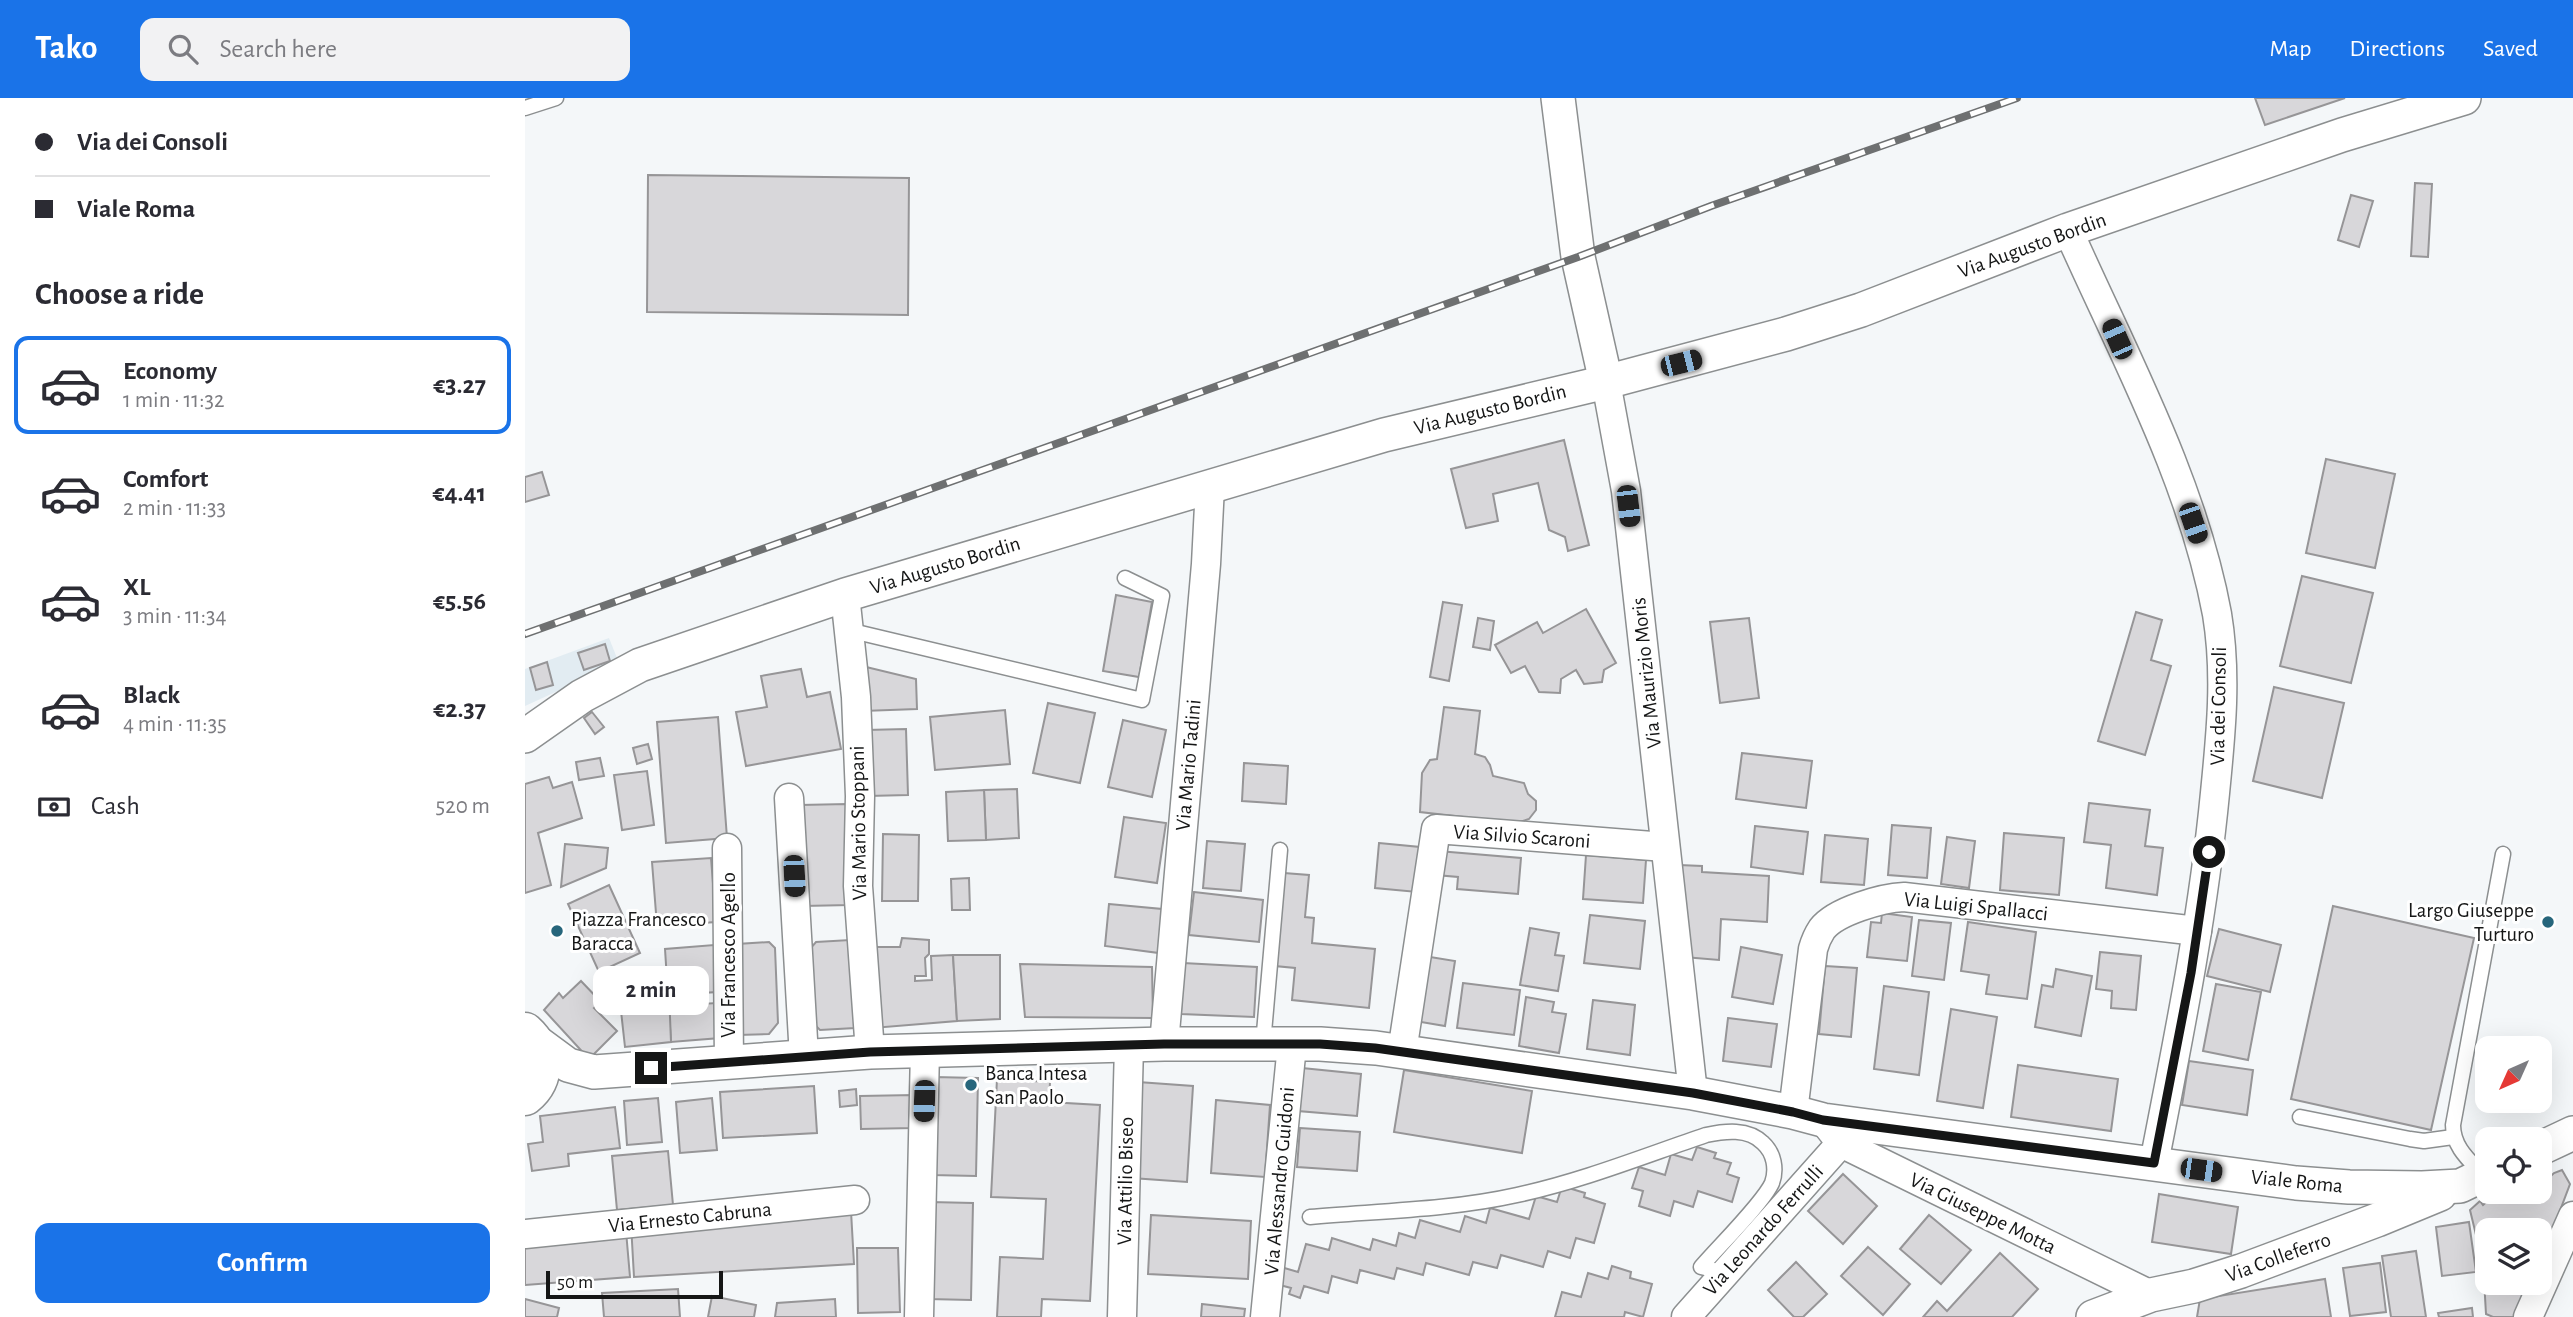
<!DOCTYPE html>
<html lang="en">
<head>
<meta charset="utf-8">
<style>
	body { margin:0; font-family:"Alegreya Sans",sans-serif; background:#f2f2f3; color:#2b2b33; height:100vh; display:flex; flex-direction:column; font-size:26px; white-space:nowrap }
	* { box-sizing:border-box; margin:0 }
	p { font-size:23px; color:#7c7c81 }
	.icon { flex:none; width:38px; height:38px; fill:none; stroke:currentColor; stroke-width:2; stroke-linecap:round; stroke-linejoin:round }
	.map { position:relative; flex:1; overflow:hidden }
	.side { display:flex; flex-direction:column; background:#fff; width:525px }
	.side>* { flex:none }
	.banner { display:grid; align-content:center; height:154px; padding:0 35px; background:#fff }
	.needle { width:46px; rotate:225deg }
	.tools { position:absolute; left:1950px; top:938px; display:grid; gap:14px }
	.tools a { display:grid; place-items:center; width:77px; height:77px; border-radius:14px; background:#fff; box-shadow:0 7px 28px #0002; font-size:35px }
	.scale { position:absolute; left:21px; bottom:18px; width:177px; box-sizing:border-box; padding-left:7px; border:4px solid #151616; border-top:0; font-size:19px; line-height:24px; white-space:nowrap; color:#151616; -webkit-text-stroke:5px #fff; paint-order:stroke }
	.end { position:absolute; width:32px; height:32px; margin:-16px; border:9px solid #151616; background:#fff; box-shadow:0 0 0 4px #fff }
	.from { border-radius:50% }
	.bubble { position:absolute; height:49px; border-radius:14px; background:#fff; box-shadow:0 7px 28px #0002; font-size:23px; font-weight:600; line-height:49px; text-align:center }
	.car { position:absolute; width:21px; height:42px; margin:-21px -10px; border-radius:9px; box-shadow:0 0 5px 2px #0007; background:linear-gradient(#222 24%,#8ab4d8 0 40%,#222 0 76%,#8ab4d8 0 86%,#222 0) }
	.banner b { display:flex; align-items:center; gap:24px; height:66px; font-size:26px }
	.banner b+b { border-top:2px solid #e1e1e2 }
	.banner i { width:18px; height:18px; background:#2b2b33 }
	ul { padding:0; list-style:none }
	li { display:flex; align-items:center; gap:21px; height:98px; margin:0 14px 10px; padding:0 21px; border:4px solid transparent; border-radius:14px }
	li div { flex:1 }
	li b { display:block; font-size:26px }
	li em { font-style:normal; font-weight:600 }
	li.selected { border-color:#1a73e8 }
	li>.icon { width:63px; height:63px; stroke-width:1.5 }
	h2 { padding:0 35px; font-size:32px; line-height:84px }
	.pay { display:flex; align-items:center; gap:18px; height:77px; padding:0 35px; font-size:26px }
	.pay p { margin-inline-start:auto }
	.button { display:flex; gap:14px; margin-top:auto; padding:14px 35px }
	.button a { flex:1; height:80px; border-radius:14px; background:#1a73e8; color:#fff; font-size:28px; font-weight:600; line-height:80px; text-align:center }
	header { display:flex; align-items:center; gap:42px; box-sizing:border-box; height:98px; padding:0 35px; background:#1a73e8; color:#fff }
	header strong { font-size:33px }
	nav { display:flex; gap:38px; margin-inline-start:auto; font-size:24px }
	.search { width:490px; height:63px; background:#f2f2f3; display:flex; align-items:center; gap:18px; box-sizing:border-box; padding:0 24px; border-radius:14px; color:#7c7c81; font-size:26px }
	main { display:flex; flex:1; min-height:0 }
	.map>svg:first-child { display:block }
</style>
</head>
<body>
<header>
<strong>Tako</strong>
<div class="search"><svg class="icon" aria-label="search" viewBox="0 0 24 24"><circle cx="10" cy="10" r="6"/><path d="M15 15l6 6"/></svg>Search here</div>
<nav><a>Map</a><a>Directions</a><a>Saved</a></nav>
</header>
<main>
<section class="side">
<div class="banner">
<b><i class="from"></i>Via dei Consoli</b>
<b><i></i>Viale Roma</b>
</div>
<h2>Choose a ride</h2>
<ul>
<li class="selected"><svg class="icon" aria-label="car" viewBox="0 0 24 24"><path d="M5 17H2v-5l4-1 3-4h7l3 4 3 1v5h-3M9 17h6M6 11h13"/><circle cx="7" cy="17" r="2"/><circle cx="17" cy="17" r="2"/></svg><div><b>Economy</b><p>1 min · 11:32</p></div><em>€3.27</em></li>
<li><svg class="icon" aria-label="car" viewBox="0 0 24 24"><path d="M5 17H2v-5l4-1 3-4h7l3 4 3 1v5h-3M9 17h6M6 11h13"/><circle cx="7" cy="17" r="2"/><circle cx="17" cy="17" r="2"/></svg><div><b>Comfort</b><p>2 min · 11:33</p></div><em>€4.41</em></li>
<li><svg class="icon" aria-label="car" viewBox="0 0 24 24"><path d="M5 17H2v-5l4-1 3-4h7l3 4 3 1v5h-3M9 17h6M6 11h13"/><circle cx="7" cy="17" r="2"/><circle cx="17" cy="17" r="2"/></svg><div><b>XL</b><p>3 min · 11:34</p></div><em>€5.56</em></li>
<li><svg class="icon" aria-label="car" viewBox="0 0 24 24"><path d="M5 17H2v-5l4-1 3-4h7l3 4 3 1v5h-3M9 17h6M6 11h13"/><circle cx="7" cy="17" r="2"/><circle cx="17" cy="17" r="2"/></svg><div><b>Black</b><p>4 min · 11:35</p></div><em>€2.37</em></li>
</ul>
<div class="pay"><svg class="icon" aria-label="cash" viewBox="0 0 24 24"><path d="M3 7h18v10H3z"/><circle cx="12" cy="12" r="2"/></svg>Cash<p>520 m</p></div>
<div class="button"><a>Confirm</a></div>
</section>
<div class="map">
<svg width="2048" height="1219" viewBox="0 0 2048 1219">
	<rect width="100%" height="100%" fill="#f4f7f9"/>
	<path fill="#e2ecf2" d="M84 540 94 565 0 608V571Z"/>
	<g fill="#d8d7da" stroke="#969597" stroke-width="2">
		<path d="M1730 0H1820L1740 27Z"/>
		<path d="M123 77 384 80 383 217 122 214Z"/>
		<path d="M1890 85 1907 86 1903 159 1886 158Z"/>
		<path d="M1826 97 1848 103 1834 149 1813 142Z"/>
		<path d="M1039 342 1064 447 1043 453 1040 439 1024 432 1013 385 968 396 973 423 941 430 926 371Z"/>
		<path d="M1801 361 1870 376 1850 470 1781 455Z"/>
		<path d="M17 374 24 397 0 404V379Z"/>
		<path d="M1777 478 1848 495 1826 585 1755 568Z"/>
		<path d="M591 497 627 504 614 579 578 573Z"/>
		<path d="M918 504 937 507 924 583 905 579Z"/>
		<path d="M1061 511 1091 565 1079 572 1077 584 1059 586 1051 572 1036 581 1035 595 1014 594 1000 568 986 575 970 547 1012 524 1018 535Z"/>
		<path d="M1611 514 1637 522 1626 562 1646 568 1620 657 1573 643Z"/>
		<path d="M953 520 969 523 965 552 948 549Z"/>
		<path d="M1224 520 1234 600 1195 605 1185 524Z"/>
		<path d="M80 546 85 563 59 572 53 555Z"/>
		<path d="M22 564 28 587 11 592 5 570Z"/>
		<path d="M337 568 391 581 392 611 338 613Z"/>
		<path d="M276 571 282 599 305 594 316 651 221 668 211 614 242 609 236 578Z"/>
		<path d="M1749 589 1819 605 1797 700 1728 683Z"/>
		<path d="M523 605 570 615 555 685 508 675Z"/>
		<path d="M919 609 955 613 950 656 960 659 965 667 968 678 999 685 1003 696 1011 703V712L1004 721 991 725 895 714 897 675 905 662 912 661Z"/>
		<path d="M480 612 485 666 410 672 405 619Z"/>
		<path d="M67 614 79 629 70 636 59 620Z"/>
		<path d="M193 619 202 740 141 745 132 624Z"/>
		<path d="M598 622 641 632 627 699 583 689Z"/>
		<path d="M381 631 383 697 343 698 341 632Z"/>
		<path d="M123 646 127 661 112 666 108 650Z"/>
		<path d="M1217 655 1287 663 1281 710 1211 701Z"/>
		<path d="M75 660 79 678 54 682 51 664Z"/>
		<path d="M719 665 763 668 761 706 717 703Z"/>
		<path d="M122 673 129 727 97 732 89 677Z"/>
		<path d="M24 679 28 690 47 684 57 720 13 735 26 787 0 795V686Z"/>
		<path d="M492 691 494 740 461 742 459 692Z"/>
		<path d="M459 692 461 742 423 743 421 694Z"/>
		<path d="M1564 705 1625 712 1620 748 1638 750 1632 797 1581 790 1586 747 1559 744Z"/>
		<path d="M322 706 325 807 278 808 275 707Z"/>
		<path d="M599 719 641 725 632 785 590 779Z"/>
		<path d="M1367 727 1406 730 1402 780 1363 777Z"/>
		<path d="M1230 728 1283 734 1278 776 1226 769Z"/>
		<path d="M1479 735 1539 740 1534 797 1475 792Z"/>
		<path d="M358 736 394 737 393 803H357Z"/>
		<path d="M1300 737 1343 741 1339 787 1296 784Z"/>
		<path d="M1422 739 1450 743 1444 790 1416 786Z"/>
		<path d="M682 743 720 746 716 793 678 790Z"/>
		<path d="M854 745 895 749 892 794 850 790Z"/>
		<path d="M40 746 83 750 81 770 36 789Z"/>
		<path d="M913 753 996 760 993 796 932 791 933 779 911 777Z"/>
		<path d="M1061 757 1121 762 1118 805 1058 801Z"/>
		<path d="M186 760 191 824 132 828 127 764Z"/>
		<path d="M1154 767 1177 768V774L1244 778 1242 824 1196 821 1194 862 1159 859Z"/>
		<path d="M759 775 784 777 780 819 789 820 787 845 850 851 844 910 767 902 770 870 750 868Z"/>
		<path d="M444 780 445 812H427L426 781Z"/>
		<path d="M84 787 115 855 74 874 43 806Z"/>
		<path d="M669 794 738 802 734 844 664 837Z"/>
		<path d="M584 806 637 811 634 855 580 848Z"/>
		<path d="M1808 808 1949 840 1906 1032 1766 1001Z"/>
		<path d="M1357 815 1387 819 1382 863 1342 859 1346 824 1356 825Z"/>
		<path d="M1065 817 1120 823 1115 871 1059 865Z"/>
		<path d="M1394 822 1426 825 1419 882 1387 878Z"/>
		<path d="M1443 824 1511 834 1502 901 1461 896 1464 877 1436 873Z"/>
		<path d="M1005 830 1034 835 1030 857 1039 858 1033 893 995 887Z"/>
		<path d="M1694 831 1756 847 1745 894 1682 878Z"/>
		<path d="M377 840 404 842V856L400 860 401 878H390V883L407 882 406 858 428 857 432 923 348 930 349 849H375Z"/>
		<path d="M325 842 330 930 295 932 288 925 284 852 291 844Z"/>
		<path d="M244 844 250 850 253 925 244 936 213 937 212 846Z"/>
		<path d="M189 847 193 894 176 895V906L192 905 195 940 146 944 140 851Z"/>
		<path d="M1216 849 1257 857 1248 906 1207 899Z"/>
		<path d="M1575 854 1616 858 1611 912 1586 910 1587 893 1571 891Z"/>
		<path d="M428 857H475V921L432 923Z"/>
		<path d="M899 858 930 863 920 928 890 923Z"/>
		<path d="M658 865 732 869 729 919 656 916Z"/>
		<path d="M495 866 627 869 628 920 500 919Z"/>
		<path d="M1300 868 1332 870 1326 939 1294 936Z"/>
		<path d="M1531 871 1567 878 1556 938 1510 929 1517 887 1528 889Z"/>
		<path d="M56 883 76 904 69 910 92 933 64 961 19 912 34 895 38 900Z"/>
		<path d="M938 885 995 892 989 937 932 930Z"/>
		<path d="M1691 886 1736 894 1723 962 1678 953Z"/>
		<path d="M135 887 137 895 144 894 146 944 100 949 94 895 113 894 115 888Z"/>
		<path d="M1359 888 1404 894 1394 977 1349 971Z"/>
		<path d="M1001 899 1029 904 1027 914 1041 916 1034 955 994 948Z"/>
		<path d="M1068 902 1110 907 1105 957 1062 951Z"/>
		<path d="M1426 911 1472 919 1458 1010 1412 1003Z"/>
		<path d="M1203 920 1252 926 1246 969 1198 963Z"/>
		<path d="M1664 963 1728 972 1722 1017 1657 1007Z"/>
		<path d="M1493 967 1593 981 1586 1033 1486 1019Z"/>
		<path d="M777 970 836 976 832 1018 773 1013Z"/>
		<path d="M879 972 1007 993 997 1055 869 1034Z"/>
		<path d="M409 979 453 980 451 1078 407 1077Z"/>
		<path d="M472 981 525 984 524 1004 575 1007 565 1203 517 1201 516 1219H472L475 1159 518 1161 521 1101 466 1099Z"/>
		<path d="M613 984 668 988 662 1084 607 1080Z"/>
		<path d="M289 988 292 1035 198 1040 195 994Z"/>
		<path d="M331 991 332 1007 315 1009 314 993Z"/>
		<path d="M389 997V1030L336 1031 335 998Z"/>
		<path d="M133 1000 137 1044 102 1047 99 1003Z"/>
		<path d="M187 1000 192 1052 155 1055 151 1004Z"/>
		<path d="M691 1002 745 1007 740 1079 686 1075Z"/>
		<path d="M90 1009 95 1050 43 1056 44 1068 7 1073 3 1046 18 1044 15 1018Z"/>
		<path d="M775 1030 835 1034 832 1073 772 1069Z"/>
		<path d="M1172 1049 1191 1055 1189 1060 1206 1065 1202 1076 1214 1080 1207 1104 1173 1093 1168 1109 1149 1103 1145 1118 1114 1108 1118 1093 1107 1090 1114 1069 1140 1077 1146 1056 1167 1062Z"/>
		<path d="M143 1053 148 1107 92 1112 87 1058Z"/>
		<path d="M2037 1072 2045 1086 2019 1155 2014 1153V1132H1962V1151L1952 1141 1945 1112 1955 1103 1958 1107 1969 1097 1972 1101 1980 1094H2014V1083L2017 1086 2029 1075Z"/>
		<path d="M1318 1076 1352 1108 1318 1146 1283 1113Z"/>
		<path d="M1037 1088 1060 1095 1059 1099 1080 1106 1069 1145 1051 1140 1045 1160 1023 1153 1018 1169 976 1157 972 1170 948 1164 944 1177 901 1165 898 1177 872 1170 869 1181 835 1172 832 1185 807 1178 803 1195 779 1188 775 1200 764 1196 766 1190 751 1186 756 1169 773 1174 781 1146 804 1152 807 1140 845 1152 848 1141 871 1148 874 1135 890 1140 895 1122 935 1134 940 1118 961 1125 965 1110 1004 1121 1011 1098 1032 1104Z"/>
		<path d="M1634 1096 1713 1109 1706 1156 1627 1144Z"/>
		<path d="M405 1104 448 1105 446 1202 403 1201Z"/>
		<path d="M326 1113 329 1166 109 1179 106 1126Z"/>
		<path d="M626 1117 726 1123 723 1181 623 1176Z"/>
		<path d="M1404 1117 1446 1152 1416 1186 1375 1151Z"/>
		<path d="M1944 1124 1951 1174 1917 1178 1911 1129Z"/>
		<path d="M101 1133 105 1179 0 1187V1141Z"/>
		<path d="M1343 1149 1385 1186 1358 1217 1316 1178Z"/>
		<path d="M332 1150H373L375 1214 333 1215Z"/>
		<path d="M1891 1153 1901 1219H1866L1857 1158Z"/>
		<path d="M1475 1155 1513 1191 1487 1219H1398L1412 1203 1422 1213Z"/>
		<path d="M1271 1164 1302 1196 1278 1219H1269L1243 1192Z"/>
		<path d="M1958 1164H1962V1185H2004L1992 1219H1968L1961 1216Z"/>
		<path d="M1855 1165 1861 1214 1825 1218 1818 1170Z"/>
		<path d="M1087 1168 1106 1174 1105 1180 1127 1186 1118 1219 1100 1214 1099 1219H1030L1037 1194 1056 1199 1063 1175 1083 1181Z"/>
		<path d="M1800 1181 1806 1219H1672L1675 1201Z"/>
		<path d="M153 1191 155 1219H79L77 1195Z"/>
		<path d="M187 1198 231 1207 229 1219H183Z"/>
		<path d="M0 1201 34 1210 32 1219H0Z"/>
		<path d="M310 1201 311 1219H250L252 1205Z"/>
		<path d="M677 1206 720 1211 719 1219H676Z"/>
		<path d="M1947 1210 1948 1219H1914L1913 1215Z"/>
	</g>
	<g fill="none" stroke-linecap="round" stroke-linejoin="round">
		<defs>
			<g id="service">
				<path d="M0 10 31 0"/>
				<path d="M323 532 617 602 637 498 600 480"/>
				<path d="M738 946 755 752"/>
				<path d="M1775 1019 1885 1041 1899 1043 1928 1039"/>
				<path d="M1958 1077C1944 1062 1928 1049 1928 1027L1978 756"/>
				<path d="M785 1119C853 1113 925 1112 992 1097 1057 1083 1119 1058 1181 1037 1200 1033 1223 1030 1238 1045 1249 1055 1252 1071 1247 1085 1238 1105 1193 1149 1176 1169L1201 1175"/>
			</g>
			<g id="minor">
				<path d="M1543 132C1598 256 1667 381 1692 516 1702 576 1696 635 1690 695 1678 820 1653 942 1629 1065"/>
				<path d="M1081 284 1101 393 1168 995"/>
				<path d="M320 497 331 599 335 698 333 788 345 954"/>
				<path d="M264 700 279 959"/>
				<path d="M202 750 204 964"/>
				<path d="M639 946 681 466 685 388"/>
				<path d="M877 954 911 731 1140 749"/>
				<path d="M1268 1014 1288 851C1290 844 1293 837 1297 831 1311 813 1357 800 1379 799L1672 833"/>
				<path d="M1298 1022 1316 1045 1626 1197"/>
				<path d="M0 1136 330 1102"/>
				<path d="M394 1219 400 952"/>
				<path d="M597 1219 604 947"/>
				<path d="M740 1219 767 947"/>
				<path d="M1161 1219 1316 1045"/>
				<path d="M2003 1219 2048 1118"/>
			</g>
			<g id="tertiary">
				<path d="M1033 0 1053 159 1081 284"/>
				<path d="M0 638 57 598 115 567 320 497 859 337 1081 284 1261 236 1336 212 1543 132 1817 37 1939 0"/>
				<path d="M5 939 43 967 69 974 345 954 639 946H795L851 950 1168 995 1268 1014 1298 1022 1771 1085 1824 1089 1897 1090 1935 1088 1962 1075"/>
				<path d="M2014 1051 2048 1035"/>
				<path d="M1568 1219 1626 1197 1669 1188 1716 1173 1852 1122 1915 1096"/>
			</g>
			<path id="secondary" d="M0 934C20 952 22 981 0 998"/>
		</defs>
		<use href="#service" stroke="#8c8f90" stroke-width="17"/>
		<use href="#minor" stroke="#8c8f90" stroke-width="31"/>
		<use href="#tertiary" stroke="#8c8f90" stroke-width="36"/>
		<use href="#secondary" stroke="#8c8f90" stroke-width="41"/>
		<use href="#service" stroke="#fff" stroke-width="14"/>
		<use href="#minor" stroke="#fff" stroke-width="28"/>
		<use href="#tertiary" stroke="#fff" stroke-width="33"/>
		<use href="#secondary" stroke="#fff" stroke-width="38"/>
		<defs>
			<path id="rail" d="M0 536 1053 159 1186 108 1492 0"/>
		</defs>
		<use href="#rail" stroke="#6e7071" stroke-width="8"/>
		<use href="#rail" stroke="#fff" stroke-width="5" stroke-dasharray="16" stroke-linecap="butt"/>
	</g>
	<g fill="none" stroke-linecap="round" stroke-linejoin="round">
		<path stroke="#151616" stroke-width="9" d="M126 970 345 954 639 946H795L850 950 1168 995 1268 1014 1298 1022 1629 1065 1666 875 1684 754"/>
	</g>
	<g fill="#27667c" stroke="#fff" stroke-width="2.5">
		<circle cx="2023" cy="824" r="7"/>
		<circle cx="32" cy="833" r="7"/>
		<circle cx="446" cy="987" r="7"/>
	</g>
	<g text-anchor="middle" stroke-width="6" stroke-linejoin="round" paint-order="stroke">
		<g font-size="21" fill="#151616" stroke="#fff">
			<text transform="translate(1507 147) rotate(-20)" y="7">Via Augusto Bordin</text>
			<text transform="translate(965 311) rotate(-14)" y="7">Via Augusto Bordin</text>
			<text transform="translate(420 467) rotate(-17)" y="7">Via Augusto Bordin</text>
			<text transform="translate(1121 575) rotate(-96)" y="7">Via Maurizio Moris</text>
			<text transform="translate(1693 608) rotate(-89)" y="7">Via dei Consoli</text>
			<text transform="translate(663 667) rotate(-85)" y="7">Via Mario Tadini</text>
			<text transform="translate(333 725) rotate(-91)" y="7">Via Mario Stoppani</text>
			<text transform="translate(997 738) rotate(4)" y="7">Via Silvio Scaroni</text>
			<text transform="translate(1451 808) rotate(6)" y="7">Via Luigi Spallacci</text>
			<text transform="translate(203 857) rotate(-90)" y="7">Via Francesco Agello</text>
			<text transform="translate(600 1083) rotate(-89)" y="7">Via Attilio Biseo</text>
			<text transform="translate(754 1083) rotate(-85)" y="7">Via Alessandro Guidoni</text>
			<text transform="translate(1772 1083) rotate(6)" y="7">Viale Roma</text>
			<text transform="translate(1458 1115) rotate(26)" y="7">Via Giuseppe Motta</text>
			<text transform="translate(165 1119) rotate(-6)" y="7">Via Ernesto Cabruna</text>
			<text transform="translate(1238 1132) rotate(-48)" y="7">Via Leonardo Ferrulli</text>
			<text transform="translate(1753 1159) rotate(-20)" y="7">Via Colleferro</text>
		</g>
		<g font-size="21" fill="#151616" stroke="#fff" text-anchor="start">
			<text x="2009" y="819" text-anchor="end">Largo Giuseppe<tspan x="2009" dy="24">Turturo</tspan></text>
			<text x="46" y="828">Piazza Francesco<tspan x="46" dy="24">Baracca</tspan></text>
			<text x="460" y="982">Banca Intesa<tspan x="460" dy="24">San Paolo</tspan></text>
		</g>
	</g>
</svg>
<div class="tools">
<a><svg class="needle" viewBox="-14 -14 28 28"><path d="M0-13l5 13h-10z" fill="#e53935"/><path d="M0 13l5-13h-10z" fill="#7c7c81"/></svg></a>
<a><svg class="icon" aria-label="locate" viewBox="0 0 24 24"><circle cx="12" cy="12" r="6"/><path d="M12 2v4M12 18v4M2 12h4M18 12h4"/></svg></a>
<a><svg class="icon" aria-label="layers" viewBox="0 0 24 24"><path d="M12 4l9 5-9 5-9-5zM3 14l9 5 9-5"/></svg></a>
</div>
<div class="scale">50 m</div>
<i class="end from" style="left:1684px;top:754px"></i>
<i class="end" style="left:126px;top:970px"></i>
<div class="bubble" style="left:68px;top:868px;width:116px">2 min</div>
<i class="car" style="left:1592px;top:241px;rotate:336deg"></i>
<i class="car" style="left:1156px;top:265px;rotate:76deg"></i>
<i class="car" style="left:1103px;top:408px;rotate:173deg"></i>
<i class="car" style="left:1668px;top:425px;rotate:161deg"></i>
<i class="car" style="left:269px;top:778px;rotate:177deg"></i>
<i class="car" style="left:399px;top:1003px;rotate:182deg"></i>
<i class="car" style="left:1676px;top:1072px;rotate:98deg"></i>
</div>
</main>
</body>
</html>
